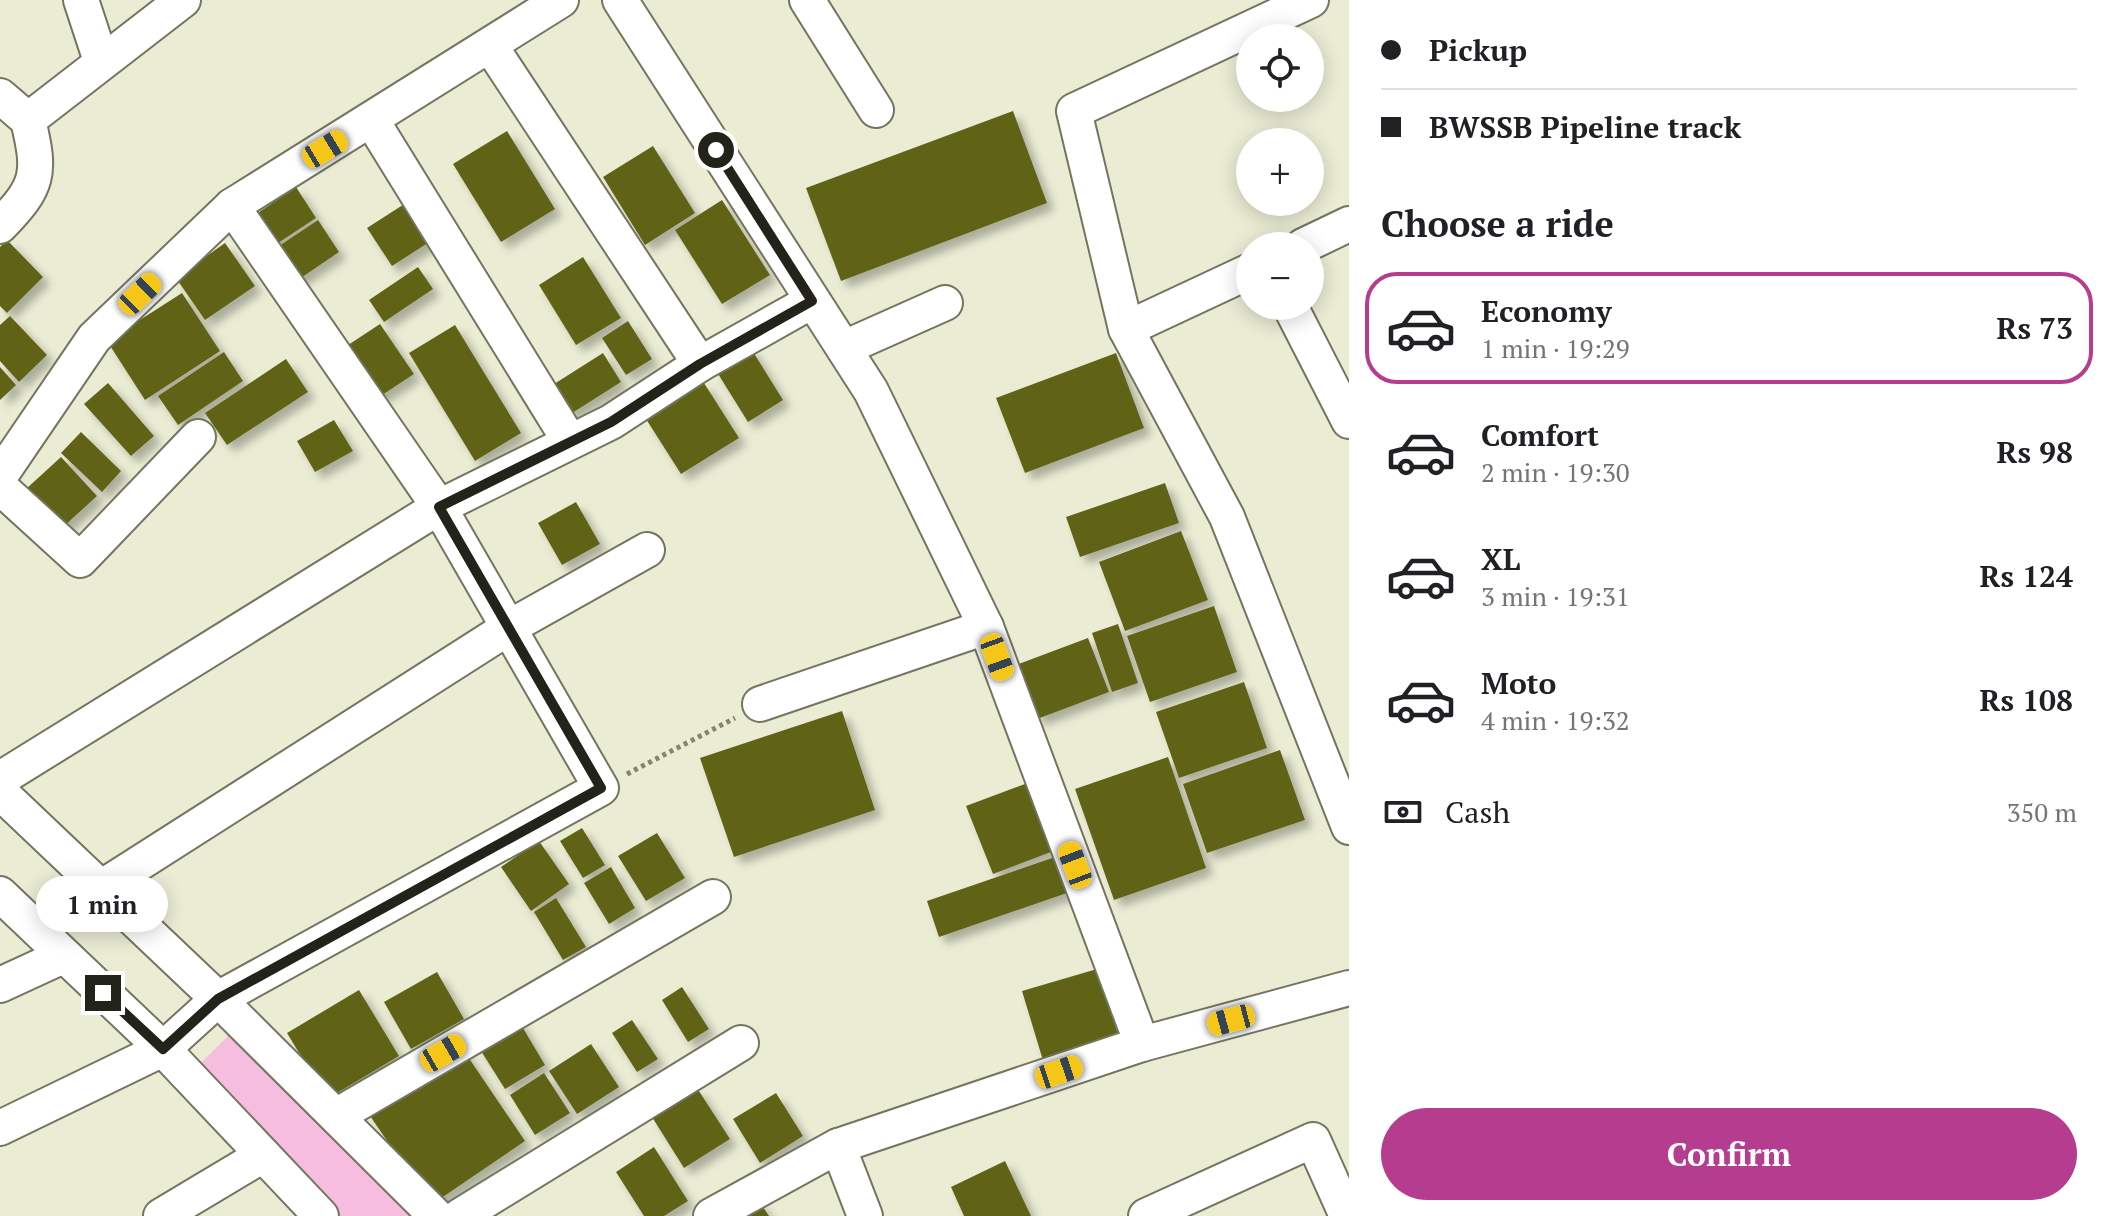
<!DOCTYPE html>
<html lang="en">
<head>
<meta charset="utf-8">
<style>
	body { margin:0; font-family:"PT Serif",serif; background:#f6f6f6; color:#202124; height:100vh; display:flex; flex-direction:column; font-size:30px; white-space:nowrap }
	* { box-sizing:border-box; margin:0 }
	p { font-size:26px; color:#757577 }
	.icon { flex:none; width:44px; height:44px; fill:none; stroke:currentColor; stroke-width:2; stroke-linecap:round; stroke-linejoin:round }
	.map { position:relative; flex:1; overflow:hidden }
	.panel { display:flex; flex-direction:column; background:#fff; width:760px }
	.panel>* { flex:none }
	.banner { display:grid; align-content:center; height:176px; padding:0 32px; background:#fff }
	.fabs { position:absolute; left:1236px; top:24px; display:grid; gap:16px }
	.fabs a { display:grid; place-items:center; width:88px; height:88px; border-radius:50%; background:#fff; box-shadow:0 4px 20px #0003; font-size:40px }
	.end { position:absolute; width:36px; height:36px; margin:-18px; border:10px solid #23231a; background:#fff; box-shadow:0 0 0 4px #fff }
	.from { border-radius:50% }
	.bubble { position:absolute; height:56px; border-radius:28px; background:#fff; box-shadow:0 4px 20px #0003; font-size:26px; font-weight:600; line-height:56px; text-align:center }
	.car { position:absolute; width:24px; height:48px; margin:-24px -12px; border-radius:10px; box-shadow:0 0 6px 2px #0007; background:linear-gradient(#f5c518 24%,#345 0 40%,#f5c518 0 76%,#345 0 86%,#f5c518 0) }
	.banner b { display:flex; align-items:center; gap:28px; height:76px; font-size:30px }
	.banner b+b { border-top:2px solid #e0e0e0 }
	.banner i { width:20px; height:20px; background:#202124 }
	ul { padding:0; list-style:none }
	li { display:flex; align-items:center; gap:24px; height:112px; margin:0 16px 12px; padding:0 16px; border:4px solid transparent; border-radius:32px }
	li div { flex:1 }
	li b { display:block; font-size:30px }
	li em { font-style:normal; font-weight:600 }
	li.current { border-color:#b63c8f }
	li>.icon { width:72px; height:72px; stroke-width:1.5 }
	h2 { padding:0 32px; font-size:36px; line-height:96px }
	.pay { display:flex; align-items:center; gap:20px; height:88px; padding:0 32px; font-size:30px }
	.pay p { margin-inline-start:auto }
	.primary-button { display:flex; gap:16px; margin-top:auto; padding:16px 32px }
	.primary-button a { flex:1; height:92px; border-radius:48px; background:#b63c8f; color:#fff; font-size:32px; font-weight:600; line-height:92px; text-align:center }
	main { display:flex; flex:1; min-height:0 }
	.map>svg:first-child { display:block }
</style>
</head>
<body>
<main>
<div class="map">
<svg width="1349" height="1216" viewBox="0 0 1349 1216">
	<defs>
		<filter id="shadow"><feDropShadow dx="7" dy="7" stdDeviation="4" flood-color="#0004"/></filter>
	</defs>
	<rect width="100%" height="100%" fill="#eaecd4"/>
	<path fill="#f7bddf" d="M233 1031 419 1216H338L192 1072Z"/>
	<g fill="#616319" filter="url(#shadow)">
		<path d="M1013 111 1047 203 841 281 806 188Z"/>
		<path d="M507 131 555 209 501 242 453 164Z"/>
		<path d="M653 146 695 213 645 245 603 177Z"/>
		<path d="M296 187 316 218 269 249 249 219Z"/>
		<path d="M722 200 770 275 722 304 675 230Z"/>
		<path d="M409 201 434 239 392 266 367 228Z"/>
		<path d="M318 220 339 252 292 284 270 252Z"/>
		<path d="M7 240 43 277 7 313 0 306V247Z"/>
		<path d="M225 243 255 286 205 320 176 278Z"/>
		<path d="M583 257 621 318 576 345 539 285Z"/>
		<path d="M418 267 433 289 384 322 369 300Z"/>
		<path d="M182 293 220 351 145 400 107 341Z"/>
		<path d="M10 316 47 355 19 382 0 361V325Z"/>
		<path d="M628 321 652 359 626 375 602 338Z"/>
		<path d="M380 324 414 374 370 403 336 353Z"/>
		<path d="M455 325 521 433 475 461 409 353Z"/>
		<path d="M750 347 783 400 748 422 715 369Z"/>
		<path d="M224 352 243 381 178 425 158 396Z"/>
		<path d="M603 353 621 382 569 415 551 386Z"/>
		<path d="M1116 353 1144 428 1025 473 996 398Z"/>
		<path d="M286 359 308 392 227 445 205 413Z"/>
		<path d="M0 367 16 385 0 400Z"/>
		<path d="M108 383 154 436 131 456 84 404Z"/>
		<path d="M704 383 739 438 681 474 646 419Z"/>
		<path d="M334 420 353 451 315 472 297 441Z"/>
		<path d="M81 432 121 471 102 492 61 453Z"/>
		<path d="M61 457 97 496 62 528 26 489Z"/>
		<path d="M1165 483 1179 523 1080 557 1066 517Z"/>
		<path d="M576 502 600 544 562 565 538 523Z"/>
		<path d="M1181 531 1208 600 1125 631 1099 562Z"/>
		<path d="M1214 606 1237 672 1150 702 1127 636Z"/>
		<path d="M1118 624 1138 683 1112 692 1092 633Z"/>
		<path d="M1088 638 1109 692 1037 719 1016 665Z"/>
		<path d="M1244 682 1267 748 1179 778 1156 712Z"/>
		<path d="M842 711 875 810 734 857 700 758Z"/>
		<path d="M1280 750 1305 820 1207 853 1183 784Z"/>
		<path d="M1168 757 1206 868 1114 900 1075 789Z"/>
		<path d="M1025 784 1051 852 993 874 966 806Z"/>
		<path d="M582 828 605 865 583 878 560 841Z"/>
		<path d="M657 833 685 878 646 901 618 856Z"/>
		<path d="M539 841 569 884 531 911 501 867Z"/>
		<path d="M1055 857 1067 893 939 937 927 901Z"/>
		<path d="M611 867 635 908 609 924 584 883Z"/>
		<path d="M556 898 586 947 563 960 534 912Z"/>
		<path d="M1097 969 1121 1044 1045 1067 1022 991Z"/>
		<path d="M437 972 464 1019 411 1049 384 1002Z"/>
		<path d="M682 987 709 1029 688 1042 662 1000Z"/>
		<path d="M359 990 399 1056 327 1099 287 1033Z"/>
		<path d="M517 1018 545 1065 505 1089 476 1043Z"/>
		<path d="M632 1020 658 1059 637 1072 612 1033Z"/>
		<path d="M591 1044 619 1087 577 1114 549 1071Z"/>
		<path d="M460 1045 525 1141 431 1205 366 1110Z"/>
		<path d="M544 1073 570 1113 535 1135 510 1095Z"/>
		<path d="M697 1088 730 1139 684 1168 652 1117Z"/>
		<path d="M776 1093 803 1136 760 1163 733 1119Z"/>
		<path d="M654 1147 688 1201 664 1216H644L616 1172Z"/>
		<path d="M1005 1161 1031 1216H964L951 1187Z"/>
		<path d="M759 1201 769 1216H734Z"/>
	</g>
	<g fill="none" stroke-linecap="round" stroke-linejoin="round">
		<defs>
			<g id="minor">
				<path d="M81 0 101 61"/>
				<path d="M620 0 871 391 986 627 1142 1044"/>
				<path d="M807 0 876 110"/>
				<path d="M1311 0 1074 111 1126 329 1227 517 1349 827"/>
				<path d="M491 47 700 364 812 301"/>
				<path d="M0 96 28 120"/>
				<path d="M372 121 569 440"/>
				<path d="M0 226C39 186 41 174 28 120L183 0"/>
				<path d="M1303 246 1349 224"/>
				<path d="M1290 306 1349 421"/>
				<path d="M1126 329 1250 271"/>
				<path d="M844 348 945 303"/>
				<path d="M0 476 94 338 232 206 561 0"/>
				<path d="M0 487 80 560 198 437"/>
				<path d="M760 704 986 627"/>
				<path d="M0 779 439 507 611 422 700 364"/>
				<path d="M0 792 218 999 436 1216"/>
				<path d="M99 889 508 628 647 550"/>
				<path d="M0 894 163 1049 321 1216"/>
				<path d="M0 985 63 956"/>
				<path d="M336 1116 713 897"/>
				<path d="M0 1128 163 1049 218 999 601 788 439 507 232 206"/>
				<path d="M838 1146 865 1216"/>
				<path d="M161 1216 263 1155"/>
				<path d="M460 1216 741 1043"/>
				<path d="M711 1216 838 1146 1142 1044 1349 988"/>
				<path d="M1146 1216 1313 1140 1347 1216"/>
			</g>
		</defs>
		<use href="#minor" stroke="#73755f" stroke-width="38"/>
		<path stroke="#838473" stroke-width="5" stroke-dasharray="4 4" stroke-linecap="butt" d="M627 774 735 718"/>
		<use href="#minor" stroke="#fff" stroke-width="34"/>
	</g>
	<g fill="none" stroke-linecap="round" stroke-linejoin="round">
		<path stroke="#23231a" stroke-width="10" d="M103 993 163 1049 218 999 601 788 439 507 611 422 700 364 812 301 716 150"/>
	</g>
</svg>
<div class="fabs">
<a><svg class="icon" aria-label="locate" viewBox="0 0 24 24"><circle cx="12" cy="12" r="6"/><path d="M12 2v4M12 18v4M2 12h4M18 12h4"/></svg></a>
<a>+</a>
<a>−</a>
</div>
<i class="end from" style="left:716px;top:150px"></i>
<i class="end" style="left:103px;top:993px"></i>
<div class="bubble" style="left:36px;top:876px;width:132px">1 min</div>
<i class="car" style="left:325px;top:149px;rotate:59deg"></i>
<i class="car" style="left:140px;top:294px;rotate:46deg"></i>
<i class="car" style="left:997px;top:657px;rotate:160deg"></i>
<i class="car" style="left:1075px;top:865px;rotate:339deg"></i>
<i class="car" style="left:1231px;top:1020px;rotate:255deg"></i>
<i class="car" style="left:443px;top:1053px;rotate:60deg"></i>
<i class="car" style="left:1059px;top:1072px;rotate:71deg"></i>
</div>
<section class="panel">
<div class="banner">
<b><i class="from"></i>Pickup</b>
<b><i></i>BWSSB Pipeline track</b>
</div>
<h2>Choose a ride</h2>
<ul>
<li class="current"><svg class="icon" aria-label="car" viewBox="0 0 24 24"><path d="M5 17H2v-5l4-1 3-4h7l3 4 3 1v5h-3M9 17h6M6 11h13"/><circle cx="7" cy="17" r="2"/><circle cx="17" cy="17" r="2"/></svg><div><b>Economy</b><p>1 min · 19:29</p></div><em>Rs 73</em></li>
<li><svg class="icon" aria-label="car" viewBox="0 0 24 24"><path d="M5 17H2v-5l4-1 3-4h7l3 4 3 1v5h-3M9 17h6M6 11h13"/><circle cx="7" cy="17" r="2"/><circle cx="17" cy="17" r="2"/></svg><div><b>Comfort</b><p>2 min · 19:30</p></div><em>Rs 98</em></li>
<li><svg class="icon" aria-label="car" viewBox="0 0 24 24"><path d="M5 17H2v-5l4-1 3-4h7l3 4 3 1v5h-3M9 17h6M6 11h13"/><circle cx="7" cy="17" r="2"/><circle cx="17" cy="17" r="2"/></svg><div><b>XL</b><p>3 min · 19:31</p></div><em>Rs 124</em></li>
<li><svg class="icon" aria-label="car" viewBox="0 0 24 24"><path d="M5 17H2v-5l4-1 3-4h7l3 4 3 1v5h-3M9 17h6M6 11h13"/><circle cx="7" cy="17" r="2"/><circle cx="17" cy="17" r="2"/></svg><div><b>Moto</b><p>4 min · 19:32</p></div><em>Rs 108</em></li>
</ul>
<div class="pay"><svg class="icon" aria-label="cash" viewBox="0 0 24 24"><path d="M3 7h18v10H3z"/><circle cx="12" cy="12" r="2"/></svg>Cash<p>350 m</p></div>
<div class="primary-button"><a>Confirm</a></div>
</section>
</main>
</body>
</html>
